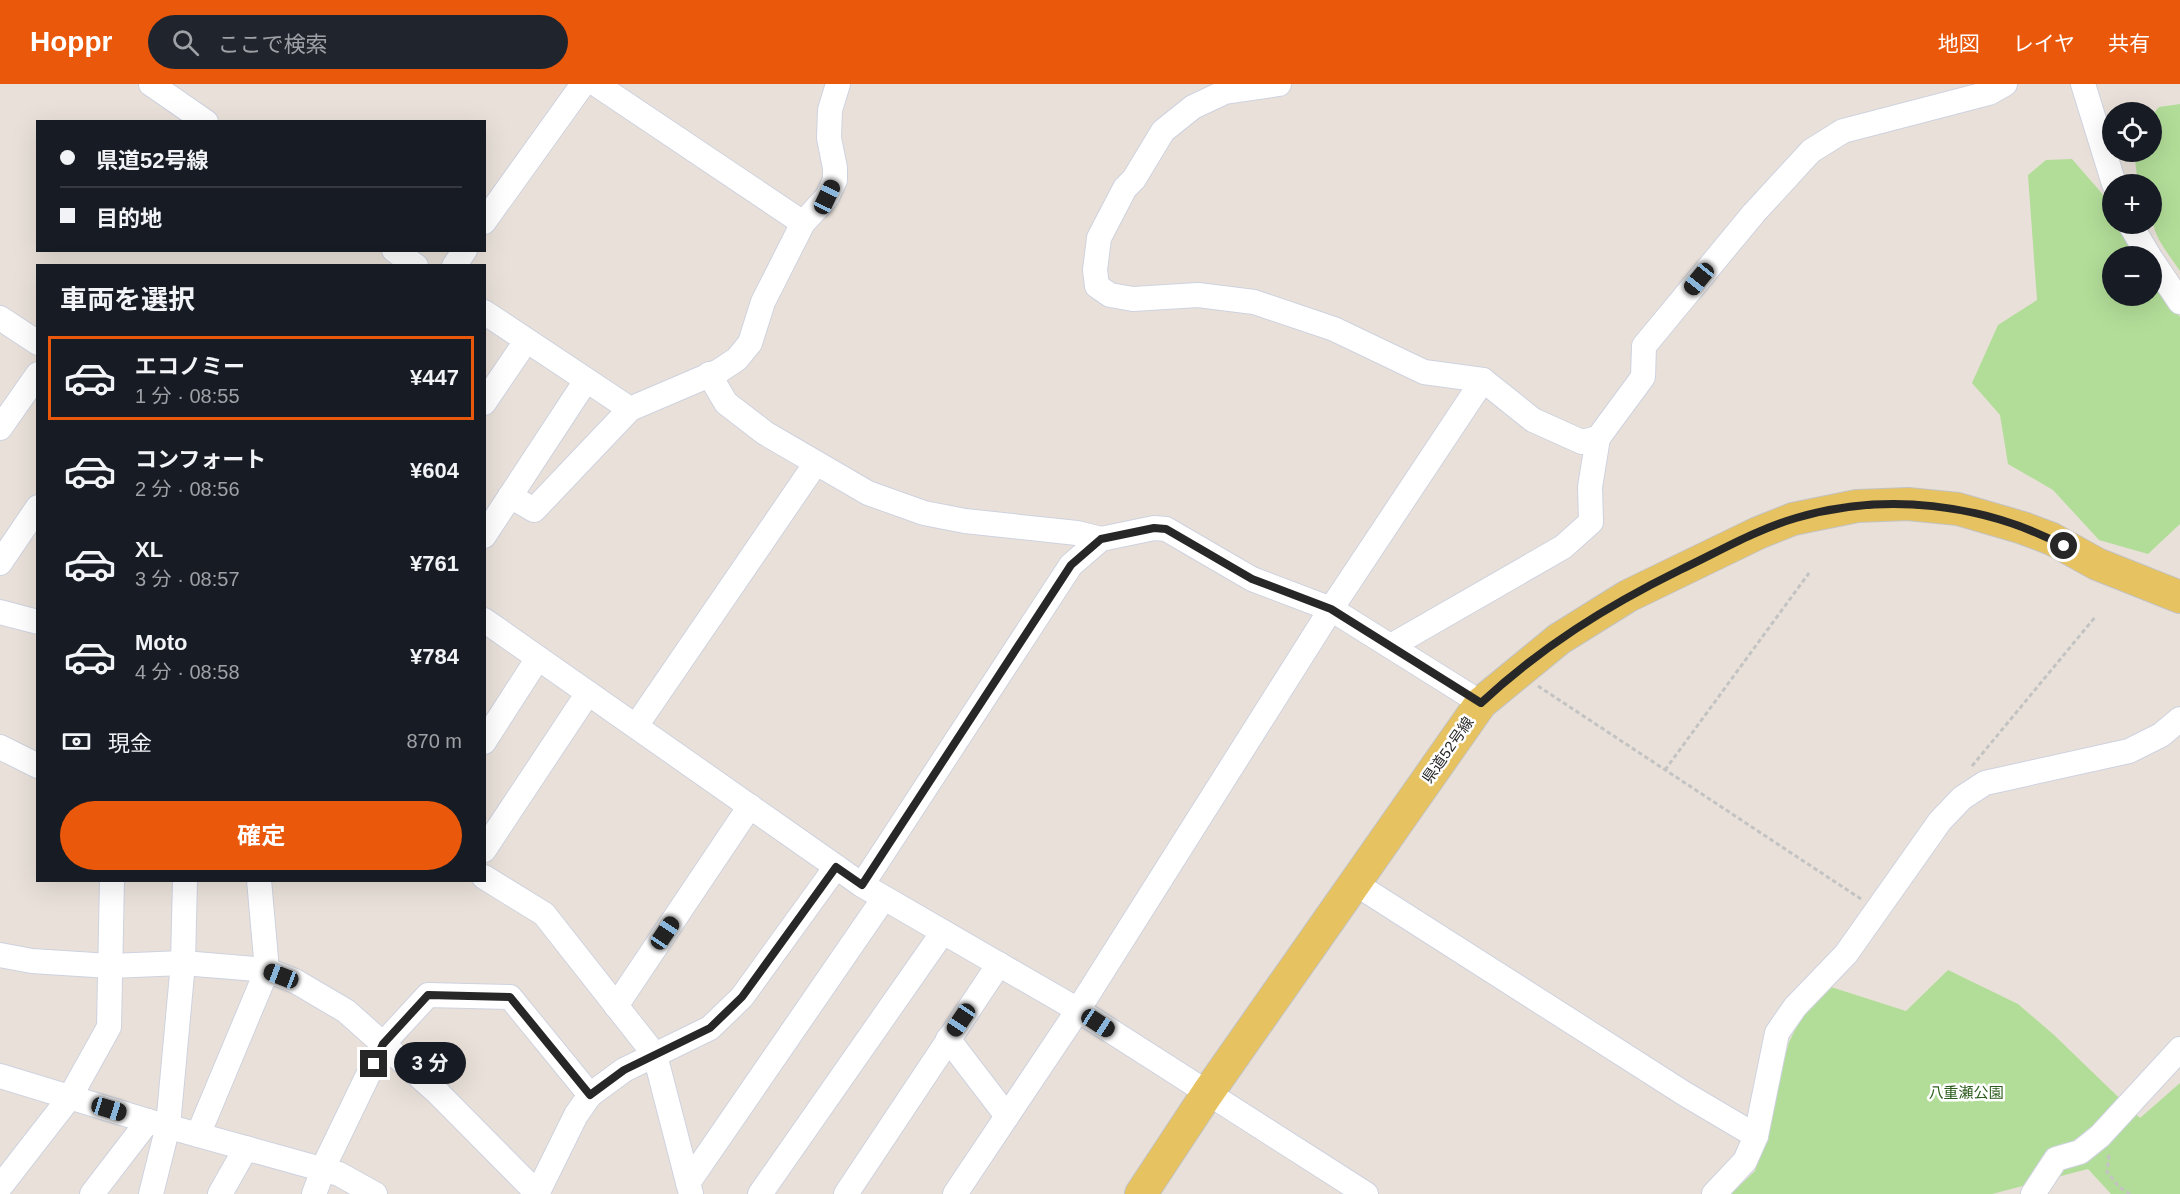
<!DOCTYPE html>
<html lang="ja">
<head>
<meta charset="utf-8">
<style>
	body { margin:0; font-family:Helvetica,"Noto Sans JP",sans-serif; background:#20242c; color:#f1f3f6; height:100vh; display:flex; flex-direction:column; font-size:22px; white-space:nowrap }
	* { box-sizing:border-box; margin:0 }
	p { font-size:20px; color:#9ea1a6 }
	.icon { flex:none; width:33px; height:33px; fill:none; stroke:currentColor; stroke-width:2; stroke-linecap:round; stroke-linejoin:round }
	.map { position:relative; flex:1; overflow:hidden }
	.panel { position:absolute; left:36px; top:180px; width:450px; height:618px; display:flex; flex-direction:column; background:#171b24; border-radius:0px; box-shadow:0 6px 24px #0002 }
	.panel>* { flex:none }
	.top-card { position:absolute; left:36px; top:36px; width:450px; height:132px; border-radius:0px; box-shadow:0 6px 24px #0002; display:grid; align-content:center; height:132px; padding:0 24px; background:#171b24 }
	.fabs { position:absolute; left:2102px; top:18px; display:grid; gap:12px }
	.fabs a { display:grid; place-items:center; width:60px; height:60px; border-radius:50%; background:#171b24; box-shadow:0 6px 24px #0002; font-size:30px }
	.end { position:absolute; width:27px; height:27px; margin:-14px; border:8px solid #272727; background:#fff; box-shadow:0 0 0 3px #fff }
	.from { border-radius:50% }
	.bubble { position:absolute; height:42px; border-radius:21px; background:#171b24; box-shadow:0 6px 24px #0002; font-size:20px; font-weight:700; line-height:42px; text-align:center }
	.car { position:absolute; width:18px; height:36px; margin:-18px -9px; border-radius:8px; box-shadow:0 0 4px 2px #0007; background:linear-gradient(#222 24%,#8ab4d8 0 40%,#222 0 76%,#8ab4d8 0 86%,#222 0) }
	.top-card b { display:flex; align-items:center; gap:21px; height:57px; font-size:22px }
	.top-card b+b { border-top:2px solid #363941 }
	.top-card i { width:15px; height:15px; background:#f1f3f6 }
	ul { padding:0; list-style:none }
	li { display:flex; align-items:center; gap:18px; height:84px; margin:0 12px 9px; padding:0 12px; border:3px solid transparent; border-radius:0px }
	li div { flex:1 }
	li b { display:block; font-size:22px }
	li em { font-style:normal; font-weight:700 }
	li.on { border-color:#ea580c }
	li>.icon { width:54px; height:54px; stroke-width:1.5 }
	h2 { padding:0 24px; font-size:27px; line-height:72px }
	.pay { display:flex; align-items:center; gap:15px; height:66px; padding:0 24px; font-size:22px }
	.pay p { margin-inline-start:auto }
	.button { display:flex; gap:12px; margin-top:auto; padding:12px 24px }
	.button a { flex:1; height:69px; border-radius:36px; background:#ea580c; color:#fff; font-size:24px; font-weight:700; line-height:69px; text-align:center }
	header { display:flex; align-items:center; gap:36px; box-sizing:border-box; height:84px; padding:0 30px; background:#ea580c; color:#fff }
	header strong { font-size:28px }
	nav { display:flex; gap:33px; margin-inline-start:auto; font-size:21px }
	.search { width:420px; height:54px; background:#20242c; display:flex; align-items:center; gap:15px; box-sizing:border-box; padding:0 21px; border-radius:33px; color:#9ea1a6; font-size:22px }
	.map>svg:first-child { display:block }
</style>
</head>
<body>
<header>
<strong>Hoppr</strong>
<div class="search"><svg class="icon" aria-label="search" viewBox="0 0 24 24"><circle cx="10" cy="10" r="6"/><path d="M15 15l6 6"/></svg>ここで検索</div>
<nav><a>地図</a><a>レイヤ</a><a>共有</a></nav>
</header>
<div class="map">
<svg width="2180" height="1110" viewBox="0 0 2180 1110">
	<rect width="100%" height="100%" fill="#e9e1d9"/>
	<g fill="#b2dd98">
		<path d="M2180 20V187C2153 148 2151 149 2151 100H2138L2134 68H2151V32L2159 23Z"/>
		<path d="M2072 75 2112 121V140H2122L2140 172H2112V212H2151V189L2180 233V440L2148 470 2099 456 2053 406 2008 380 2000 331 1972 299 1998 241 2037 216 2028 91 2046 76Z"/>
		<path d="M1948 886 2018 920 2053 950 2140 1034 2180 999V1110H2111L2088 1085 1992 1110H1731L1755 1087 1789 958 1802 932 1831 903 1906 927Z"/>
	</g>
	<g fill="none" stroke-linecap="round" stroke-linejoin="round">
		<defs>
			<g id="minor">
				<path d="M151 0 206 38"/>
				<path d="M596 0 803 139"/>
				<path d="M1279 0 1225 8 1193 23 1163 47 1134 95 1125 104 1099 154 1095 186 1097 202 1110 211 1133 215 1198 211 1254 218 1334 245 1424 288 1483 296 1533 336 1582 358 1598 354 1643 293 1644 262 1754 129 1811 67 1843 47 1989 9 2005 0"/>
				<path d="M2083 0 2114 100"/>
				<path d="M484 138 583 0"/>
				<path d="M2130 140 2149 172"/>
				<path d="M394 166 416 182"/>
				<path d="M2151 175 2180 218"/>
				<path d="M454 182 465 166"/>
				<path d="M484 228 630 325 719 287 737 275 750 259 763 218 803 139 827 113 835 96V84L829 54 830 26 838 0"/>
				<path d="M0 234 38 259"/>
				<path d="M709 290 726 319 765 349 868 409 924 429 965 437 1077 449 1101 455"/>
				<path d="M484 319 526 257"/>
				<path d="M0 344 38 290"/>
				<path d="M510 412 534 426 630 325"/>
				<path d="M484 452 585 298"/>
				<path d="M0 479 38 423"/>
				<path d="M0 528 38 538"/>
				<path d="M484 536 862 801 1078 926 1366 1110"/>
				<path d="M1391 562 1563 463 1591 438 1590 403 1598 354"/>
				<path d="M636 642 816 379"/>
				<path d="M484 658 538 574"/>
				<path d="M0 663 38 682"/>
				<path d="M484 766 588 609"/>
				<path d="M484 793 544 830 655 971 691 1110"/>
				<path d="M1356 800 1685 1010 1756 1052 1777 949 1795 923 1846 870 1940 737 1962 714 1985 699 2129 667 2161 651 2180 635"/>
				<path d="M862 801 1071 481 1101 455 1154 444 1166 445 1252 495 1331 525 1481 619"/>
				<path d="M0 871 32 877 110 882 183 879 267 886 295 897 346 927 437 1008 537 1109"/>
				<path d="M616 922 750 722"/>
				<path d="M948 955 1007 1032"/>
				<path d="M0 992 148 1037 339 1090 375 1110"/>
				<path d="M198 1051 267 886 259 796"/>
				<path d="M688 1099 884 814"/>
				<path d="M0 1103 70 1013 109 943 112 796"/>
				<path d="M92 1110 148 1037"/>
				<path d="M151 1110 168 1042 183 879 185 796"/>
				<path d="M220 1110 246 1064"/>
				<path d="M314 1110 326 1078 383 960 428 911 510 913 590 1011"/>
				<path d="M537 1110 576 1031 590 1011 624 986 710 944 742 913 836 783"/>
				<path d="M760 1110 943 848"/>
				<path d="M846 1110 999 880"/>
				<path d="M955 1110 1078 926 1331 525 1483 296"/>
				<path d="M1714 1110 1745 1077 1756 1052"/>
				<path d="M2033 1110 2056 1075 2080 1068 2100 1052 2180 965"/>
			</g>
			<path id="major" d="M1141 1110 1207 1010 1481 619 1559 555 1628 512 1758 449 1793 435 1857 422 1908 420 1958 425 2023 444 2052 455 2097 480 2180 513"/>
		</defs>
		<use href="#minor" stroke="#ced2df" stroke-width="26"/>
		<use href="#major" stroke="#c3c3c3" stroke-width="34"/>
		<g stroke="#c3c3c3" stroke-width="3" stroke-dasharray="4.5 3" stroke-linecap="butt">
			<path d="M1538 602 1861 815"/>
			<path d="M1972 682 2096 532"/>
			<path d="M1665 686 1809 489"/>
			<path d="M2109 1071 2107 1088 2119 1103 2130 1110"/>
		</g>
		<use href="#minor" stroke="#fff" stroke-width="24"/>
		<use href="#major" stroke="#e6c260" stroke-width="32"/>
	</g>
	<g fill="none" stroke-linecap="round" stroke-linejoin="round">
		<path stroke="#272727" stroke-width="8" d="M374 980 383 960 428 911 510 913 590 1011 624 986 710 944 742 913 836 783 862 801 1071 481 1101 455 1154 444 1166 445 1252 495 1331 525 1481 619C1541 563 1607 522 1680 486 1718 468 1755 446 1796 434 1884 408 1983 419 2064 462"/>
	</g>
	<g text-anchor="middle" stroke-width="5" stroke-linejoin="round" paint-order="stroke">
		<g font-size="15" fill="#272727" stroke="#fff">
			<text transform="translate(1448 666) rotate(-55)" y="5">県道52号線</text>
		</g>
		<g font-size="15" fill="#2d5d1d" stroke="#fff">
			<text x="1966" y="1014">八重瀬公園</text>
		</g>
	</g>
</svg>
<div class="fabs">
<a><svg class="icon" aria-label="locate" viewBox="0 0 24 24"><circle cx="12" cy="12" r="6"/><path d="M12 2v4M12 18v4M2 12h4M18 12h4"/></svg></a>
<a>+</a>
<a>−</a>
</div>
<i class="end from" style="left:2064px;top:462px"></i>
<i class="end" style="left:374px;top:980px"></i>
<div class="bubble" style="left:394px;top:958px;width:72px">3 分</div>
<i class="car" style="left:827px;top:113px;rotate:25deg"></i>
<i class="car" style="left:1699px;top:195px;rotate:219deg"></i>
<i class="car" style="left:665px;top:849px;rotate:34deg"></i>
<i class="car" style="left:281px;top:892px;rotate:291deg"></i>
<i class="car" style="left:961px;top:936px;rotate:214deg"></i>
<i class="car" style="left:1098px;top:939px;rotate:123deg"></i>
<i class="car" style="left:109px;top:1025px;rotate:107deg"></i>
<div class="top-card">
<b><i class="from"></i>県道52号線</b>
<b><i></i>目的地</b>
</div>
<section class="panel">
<h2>車両を選択</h2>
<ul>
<li class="on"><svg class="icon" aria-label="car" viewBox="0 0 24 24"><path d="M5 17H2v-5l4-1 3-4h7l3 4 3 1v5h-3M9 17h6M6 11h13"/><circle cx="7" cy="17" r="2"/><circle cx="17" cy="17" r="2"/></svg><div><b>エコノミー</b><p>1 分 · 08:55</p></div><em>¥447</em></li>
<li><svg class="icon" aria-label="car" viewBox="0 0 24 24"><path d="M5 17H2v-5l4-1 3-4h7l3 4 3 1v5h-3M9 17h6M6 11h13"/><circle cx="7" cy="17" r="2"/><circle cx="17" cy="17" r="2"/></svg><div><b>コンフォート</b><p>2 分 · 08:56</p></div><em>¥604</em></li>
<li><svg class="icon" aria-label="car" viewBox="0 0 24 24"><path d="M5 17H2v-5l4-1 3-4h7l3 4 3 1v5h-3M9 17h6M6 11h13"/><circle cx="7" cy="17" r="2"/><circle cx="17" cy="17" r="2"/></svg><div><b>XL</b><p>3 分 · 08:57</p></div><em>¥761</em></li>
<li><svg class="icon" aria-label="car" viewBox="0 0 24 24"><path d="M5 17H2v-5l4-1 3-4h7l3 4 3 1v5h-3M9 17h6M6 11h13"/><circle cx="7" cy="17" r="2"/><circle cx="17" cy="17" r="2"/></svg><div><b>Moto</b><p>4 分 · 08:58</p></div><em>¥784</em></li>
</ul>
<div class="pay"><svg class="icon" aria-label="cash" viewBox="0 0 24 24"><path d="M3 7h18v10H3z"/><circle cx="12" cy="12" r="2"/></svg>現金<p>870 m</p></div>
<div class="button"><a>確定</a></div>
</section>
</div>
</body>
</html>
